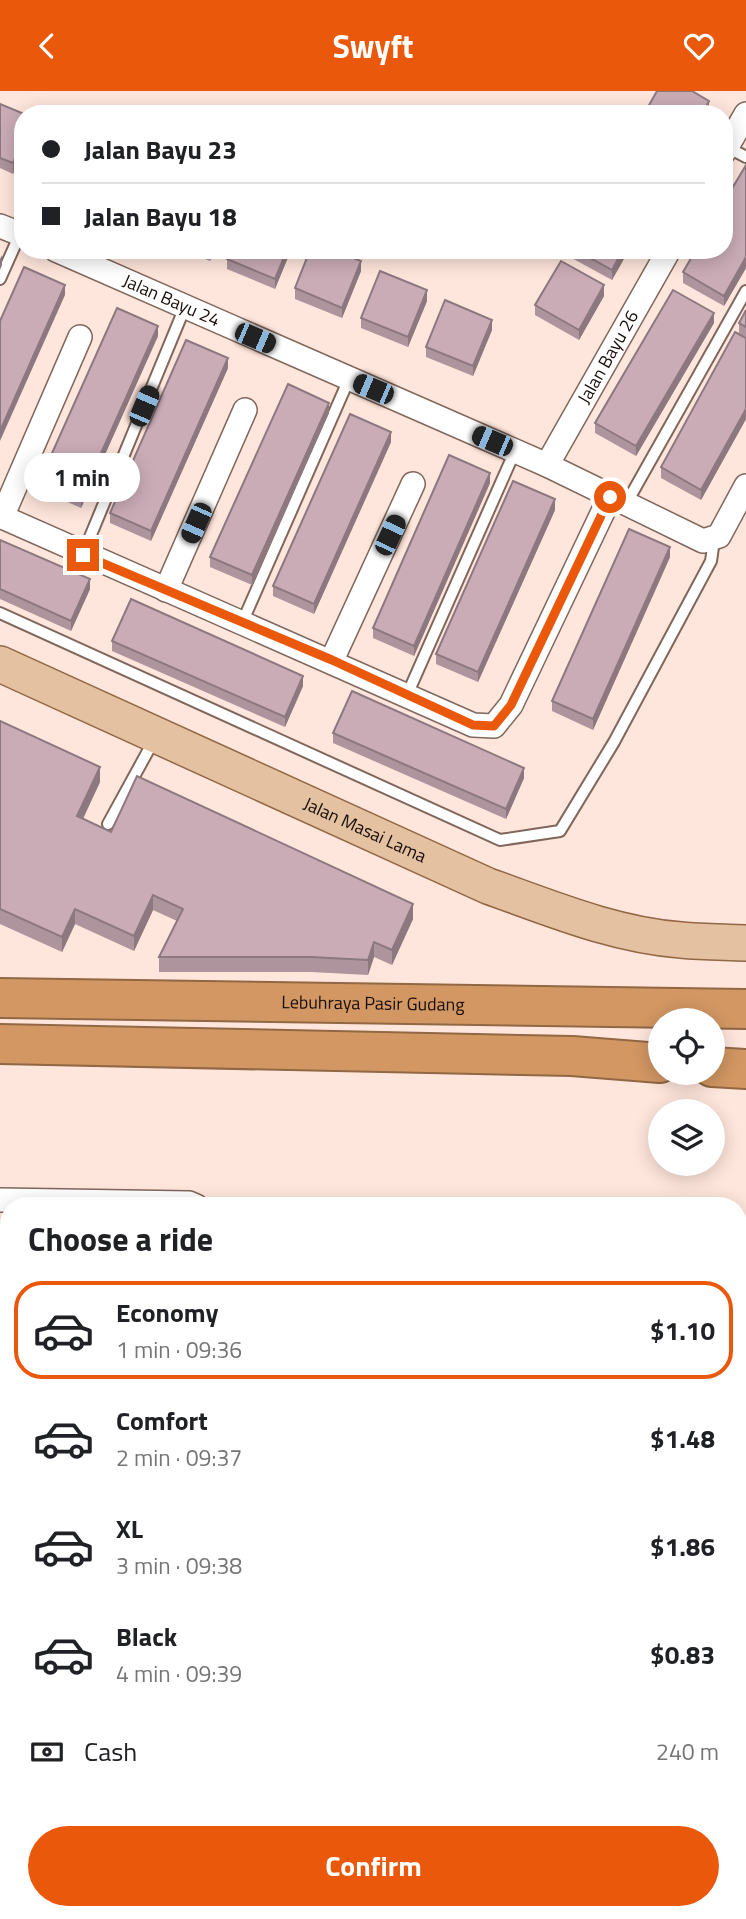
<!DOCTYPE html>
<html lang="en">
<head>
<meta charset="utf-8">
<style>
	body { margin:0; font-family:"Titillium Web",sans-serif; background:#f2f2f2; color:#202124; height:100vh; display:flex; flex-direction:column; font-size:26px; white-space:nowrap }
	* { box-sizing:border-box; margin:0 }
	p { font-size:23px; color:#757577 }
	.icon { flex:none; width:38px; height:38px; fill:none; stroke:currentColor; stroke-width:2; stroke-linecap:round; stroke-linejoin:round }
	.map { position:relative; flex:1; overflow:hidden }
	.details { position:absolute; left:0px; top:1106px; width:747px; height:723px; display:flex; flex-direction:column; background:#fff; border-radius:28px 28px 0 0; box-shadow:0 4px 18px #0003 }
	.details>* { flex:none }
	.hud { position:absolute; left:14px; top:14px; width:719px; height:154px; border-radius:28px; box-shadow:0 4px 18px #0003; display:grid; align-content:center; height:154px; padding:0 28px; background:#fff }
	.fabs { position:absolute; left:648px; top:917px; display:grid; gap:14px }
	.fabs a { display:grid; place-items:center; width:77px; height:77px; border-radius:50%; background:#fff; box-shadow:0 4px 18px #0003; font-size:35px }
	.end { position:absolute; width:32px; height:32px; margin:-16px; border:9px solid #ea580c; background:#fff; box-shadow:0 0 0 4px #fff }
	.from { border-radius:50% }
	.bubble { position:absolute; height:49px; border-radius:24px; background:#fff; box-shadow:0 4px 18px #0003; font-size:23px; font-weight:700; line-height:49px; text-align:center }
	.car { position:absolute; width:21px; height:42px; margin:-21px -10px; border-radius:9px; box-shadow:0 0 5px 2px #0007; background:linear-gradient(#222 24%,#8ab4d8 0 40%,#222 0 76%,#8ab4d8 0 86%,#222 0) }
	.hud b { display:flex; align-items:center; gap:24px; height:66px; font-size:26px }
	.hud b+b { border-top:2px solid #e0e0e0 }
	.hud i { width:18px; height:18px; background:#202124 }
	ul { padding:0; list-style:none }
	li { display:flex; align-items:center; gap:21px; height:98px; margin:0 14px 10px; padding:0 14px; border:4px solid transparent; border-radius:28px }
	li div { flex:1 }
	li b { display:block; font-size:26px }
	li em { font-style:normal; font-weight:700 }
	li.active { border-color:#ea580c }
	li>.icon { width:63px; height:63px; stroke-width:1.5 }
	h2 { padding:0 28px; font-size:32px; line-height:84px }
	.pay { display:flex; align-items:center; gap:18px; height:77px; padding:0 28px; font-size:26px }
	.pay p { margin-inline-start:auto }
	.action { display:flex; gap:14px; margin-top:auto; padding:14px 28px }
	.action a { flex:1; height:80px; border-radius:42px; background:#ea580c; color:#fff; font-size:28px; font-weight:700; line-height:80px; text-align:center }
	header { display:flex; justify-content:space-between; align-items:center; height:91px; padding:0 28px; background:#ea580c; color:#fff; font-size:32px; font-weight:700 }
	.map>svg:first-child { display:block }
</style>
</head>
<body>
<header><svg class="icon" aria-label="back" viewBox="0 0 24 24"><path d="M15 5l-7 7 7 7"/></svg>Swyft<svg class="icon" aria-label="heart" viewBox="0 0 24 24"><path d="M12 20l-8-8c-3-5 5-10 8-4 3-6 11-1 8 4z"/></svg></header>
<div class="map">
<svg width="746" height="1828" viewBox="0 0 746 1828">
	<rect width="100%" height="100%" fill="#ffe6dc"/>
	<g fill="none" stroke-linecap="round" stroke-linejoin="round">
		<defs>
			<g id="lane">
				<path d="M727 56 746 66"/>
				<path d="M0 188 20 143"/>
				<path d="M626 413 746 200"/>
				<path d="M83 463 185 216"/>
				<path d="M0 522 500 749 560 740 614 651 711 470 714 449"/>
				<path d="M242 532 349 288"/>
				<path d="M407 604 515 360"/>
				<path d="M108 733 154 649"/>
				<path d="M0 1196H9"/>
				<path d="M636 1820 687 1828"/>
				<path d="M230 1828 235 1820"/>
			</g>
			<g id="street">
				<path d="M724 61 746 23"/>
				<path d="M0 135 23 144"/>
				<path id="s1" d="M56 159 547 374 703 450 719 445 746 395"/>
				<path id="s2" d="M547 374 669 159"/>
				<path d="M0 425 473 634 494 635 511 614 610 406"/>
				<path d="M2 426 80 246"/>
				<path d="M166 499 245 319"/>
				<path d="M332 569 413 393"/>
				<path d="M0 1109 189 1112 196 1115"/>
				<path d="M0 1284H9"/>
				<path d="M738 1307 746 1298"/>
				<path d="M738 1343 746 1345"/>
				<path d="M0 1475 9 1476"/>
				<path d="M738 1530 746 1532"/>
				<path d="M738 1744 746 1745"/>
				<path d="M16 1828 27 1820"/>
				<path d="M652 1828 655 1820"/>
			</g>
			<g id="primary">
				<path id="s3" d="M0 573 488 795C550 817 614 844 681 849 702 851 724 851 746 852"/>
			</g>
			<g id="highway">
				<path id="s4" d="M0 907 746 918"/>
				<path d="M0 953 572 965 660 972"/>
				<path d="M712 976 746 978"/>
			</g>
		</defs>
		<use href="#lane" stroke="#80665b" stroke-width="14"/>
		<use href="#street" stroke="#80665b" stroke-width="26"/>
		<use href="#primary" stroke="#916744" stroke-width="38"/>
		<use href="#highway" stroke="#916744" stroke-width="42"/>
		<use href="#lane" stroke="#fff" stroke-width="10"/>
		<use href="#street" stroke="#fff" stroke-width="23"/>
		<use href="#primary" stroke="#e4c1a1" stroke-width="35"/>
		<use href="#highway" stroke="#d29763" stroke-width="38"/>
	</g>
	<g fill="#ae949d">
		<path d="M0 13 24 23 13 83 0 77Z"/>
		<path d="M746 74V177L724 215 683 192V181Z"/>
		<path d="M183 159H215L210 170Z"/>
		<path d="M291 159 275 198 227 178V168Z"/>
		<path d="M568 159H629L612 189 568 165Z"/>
		<path d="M361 180 342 227 295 208V197Z"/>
		<path d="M604 205 579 249 535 224V214Z"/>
		<path d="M427 210 408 256 361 237V227Z"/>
		<path d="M746 219V246L739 242V232Z"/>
		<path d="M714 232 636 365 595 342V332Z"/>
		<path d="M492 239 473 285 426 266V256Z"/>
		<path d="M158 245 81 417 40 399V389Z"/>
		<path d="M746 247V328L701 409 661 387V376Z"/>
		<path d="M228 277 151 450 110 432V422Z"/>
		<path d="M329 322 252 494 210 476V466Z"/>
		<path d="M391 351 314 523 273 505V495Z"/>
		<path d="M490 392 414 565 373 547V537Z"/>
		<path d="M555 419 478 591 436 573V563Z"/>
		<path d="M0 449 90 498 71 540 0 508Z"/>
		<path d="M670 466 593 639 552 620V610Z"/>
		<path d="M112 550 303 595 285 636 112 560Z"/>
		<path d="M0 630 100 691 83 728 111 741 413 828 392 874 374 866 368 884 311 881H159V866L177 830 153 819 134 860 75 833 62 861 0 833Z"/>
		<path d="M333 642 524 687 506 728 333 652Z"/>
		<rect x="0" y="1133" width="9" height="56"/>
		<path d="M0 1197H9V1253L0 1252Z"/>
		<path d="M0 1313 9 1314V1378L0 1377Z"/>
		<path d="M738 1376 746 1378V1436L738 1434Z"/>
		<path d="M0 1383 9 1384V1447H0Z"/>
		<path d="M738 1441 746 1443V1503L738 1501Z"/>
		<path d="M738 1771 746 1772V1827L708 1821V1820H738Z"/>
		<path d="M126 1820H177L168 1828H133Z"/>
		<rect x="333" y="1820" width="300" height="8"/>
	</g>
	<g fill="#8d7880">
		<path d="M709 10V20L708 23H702Z"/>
		<path d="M23 49V60L13 83V72Z"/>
		<path d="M211 159H215L210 170V160Z"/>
		<path d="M287 159H291L275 198V188Z"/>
		<path d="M623 159H629L612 189V179Z"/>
		<path d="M2 164V174L0 179V168Z"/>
		<path d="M746 166V177L724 215V205Z"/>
		<path d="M361 170V180L342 227V217Z"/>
		<path d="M65 194V204L0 350V340Z"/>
		<path d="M604 194V205L579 249V239Z"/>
		<path d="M427 199V210L408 256V246Z"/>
		<path d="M714 222V232L636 365V355Z"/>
		<path d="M492 229V239L473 285V275Z"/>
		<path d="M158 235V245L81 417V407Z"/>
		<path d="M228 267V277L151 450V440Z"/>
		<path d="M329 312V322L252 494V484Z"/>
		<path d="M746 318V328L701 409V399Z"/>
		<path d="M391 341V351L314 523V513Z"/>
		<path d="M490 382V392L414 565V555Z"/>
		<path d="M555 408V419L478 591V581Z"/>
		<path d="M670 456V466L593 639V628Z"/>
		<path d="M90 488V498L71 540V530Z"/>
		<path d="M303 585V595L285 636V626Z"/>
		<path d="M100 676V691L77 740V725Z"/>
		<path d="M524 677V687L506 728V718Z"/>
		<path d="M153 804V819L134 860V845Z"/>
		<path d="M413 813V828L392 874V859Z"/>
		<path d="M75 818V833L62 861V846Z"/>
		<path d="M374 851V866L368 884V869Z"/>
		<path d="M746 1197V1207L738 1218V1207Z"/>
		<path d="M166 1820H177L168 1828H157Z"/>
	</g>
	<g fill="#caacb7" stroke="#8d7880" stroke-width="2">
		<path d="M657 0H692L709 10 702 23H644Z"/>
		<path d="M0 13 24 23H23V49L13 72 0 67Z"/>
		<path d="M746 74V166L724 205 683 181 696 159H724V111Z"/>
		<path d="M231 159H287L275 188 227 168Z"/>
		<path d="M310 159H334L361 170 342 217 295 197Z"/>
		<path d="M576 159H623L612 179Z"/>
		<path d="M561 170 604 194 579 239 535 214Z"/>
		<path d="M24 176 65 194 0 340V230Z"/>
		<path d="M380 180 427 199 408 246 361 227Z"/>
		<path d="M673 199 714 222 636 355 595 332Z"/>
		<path d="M445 209 492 229 473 275 426 256Z"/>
		<path d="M117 217 158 235 81 407 40 389Z"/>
		<path d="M746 219V236L739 232Z"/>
		<path d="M735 241 746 247V318L701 399 661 376Z"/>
		<path d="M186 249 228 267 151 440 110 422Z"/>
		<path d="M288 293 329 312 252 484 210 466Z"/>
		<path d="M350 323 391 341 314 513 273 495Z"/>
		<path d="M449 364 490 382 414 555 373 537Z"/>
		<path d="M513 390 555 408 478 581 436 563Z"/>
		<path d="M629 438 670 456 593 628 552 610Z"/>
		<path d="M0 449 90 488 71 530 0 498Z"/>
		<path d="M131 508 303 585 285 626 112 550Z"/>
		<path d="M352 600 524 677 506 718 333 642Z"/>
		<path d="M0 630 100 676 77 725 111 741 137 685 413 813 392 859 374 851 368 869 311 866H159L183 818 153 804 134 845 75 818 62 846 0 818Z"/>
		<rect x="0" y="1133" width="9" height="46"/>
		<path d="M738 1152 746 1158V1197L738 1207Z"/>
		<rect x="0" y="1197" width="9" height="45"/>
		<path d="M0 1313 9 1314V1367H0Z"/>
		<path d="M738 1376 746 1378V1426L738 1424Z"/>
		<path d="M0 1383 9 1384V1437H0Z"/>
		<path d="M738 1441 746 1443V1493L738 1491Z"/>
		<path d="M738 1771 746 1772V1817L738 1816Z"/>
		<path d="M79 1820H122L129 1828H70Z"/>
		<path d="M135 1820H166L157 1828H142Z"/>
		<path d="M338 1820H594L592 1828H394Z"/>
		<path d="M594 1820H632L631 1828H592Z"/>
	</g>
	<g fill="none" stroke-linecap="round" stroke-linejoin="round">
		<path stroke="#ea580c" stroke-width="9" d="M83 464 332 569 473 634 494 635 511 614 610 406"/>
	</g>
	<g text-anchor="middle" stroke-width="7" stroke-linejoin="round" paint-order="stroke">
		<g font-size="18" fill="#170d09" stroke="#fef8f5">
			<text dy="6" stroke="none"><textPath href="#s1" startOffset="126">Jalan Bayu 24</textPath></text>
			<text dy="6" stroke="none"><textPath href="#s2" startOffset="124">Jalan Bayu 26</textPath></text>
			<text dy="6" stroke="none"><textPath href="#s3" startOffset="401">Jalan Masai Lama</textPath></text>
			<text dy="6" stroke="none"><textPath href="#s4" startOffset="373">Lebuhraya Pasir Gudang</textPath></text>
		</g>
	</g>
</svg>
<div class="fabs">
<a><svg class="icon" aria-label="locate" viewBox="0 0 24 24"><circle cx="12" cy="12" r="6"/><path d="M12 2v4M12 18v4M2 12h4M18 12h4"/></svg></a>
<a><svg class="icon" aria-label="layers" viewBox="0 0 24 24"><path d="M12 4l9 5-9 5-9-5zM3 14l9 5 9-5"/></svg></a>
</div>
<i class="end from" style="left:610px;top:406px"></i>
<i class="end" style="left:83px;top:464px"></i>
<div class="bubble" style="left:24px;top:362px;width:116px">1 min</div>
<i class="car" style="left:255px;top:247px;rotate:113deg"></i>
<i class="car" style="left:373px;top:298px;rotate:293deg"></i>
<i class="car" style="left:144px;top:315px;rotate:23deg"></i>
<i class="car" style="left:492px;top:350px;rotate:293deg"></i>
<i class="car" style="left:196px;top:432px;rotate:204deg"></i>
<i class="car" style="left:390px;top:444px;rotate:25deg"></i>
<div class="hud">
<b><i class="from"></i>Jalan Bayu 23</b>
<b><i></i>Jalan Bayu 18</b>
</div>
<section class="details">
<h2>Choose a ride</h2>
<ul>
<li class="active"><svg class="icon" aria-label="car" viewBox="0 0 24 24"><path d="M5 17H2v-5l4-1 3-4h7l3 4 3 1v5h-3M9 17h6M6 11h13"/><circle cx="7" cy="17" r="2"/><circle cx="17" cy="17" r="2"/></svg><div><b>Economy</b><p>1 min · 09:36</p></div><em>$1.10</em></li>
<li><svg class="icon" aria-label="car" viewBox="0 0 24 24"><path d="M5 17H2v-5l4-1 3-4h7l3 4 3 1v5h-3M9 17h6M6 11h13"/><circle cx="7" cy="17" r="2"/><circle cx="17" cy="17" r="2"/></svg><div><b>Comfort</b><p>2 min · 09:37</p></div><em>$1.48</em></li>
<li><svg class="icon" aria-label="car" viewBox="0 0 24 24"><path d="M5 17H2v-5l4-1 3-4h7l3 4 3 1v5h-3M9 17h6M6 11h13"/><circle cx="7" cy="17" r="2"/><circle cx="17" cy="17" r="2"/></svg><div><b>XL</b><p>3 min · 09:38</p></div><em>$1.86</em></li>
<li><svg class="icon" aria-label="car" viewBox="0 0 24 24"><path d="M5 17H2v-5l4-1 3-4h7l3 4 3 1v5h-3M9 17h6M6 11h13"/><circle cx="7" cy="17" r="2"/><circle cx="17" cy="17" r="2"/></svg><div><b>Black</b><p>4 min · 09:39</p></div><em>$0.83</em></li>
</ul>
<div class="pay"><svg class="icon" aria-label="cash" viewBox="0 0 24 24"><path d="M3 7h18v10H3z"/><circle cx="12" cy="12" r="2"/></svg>Cash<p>240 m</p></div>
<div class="action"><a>Confirm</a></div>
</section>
</div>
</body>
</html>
